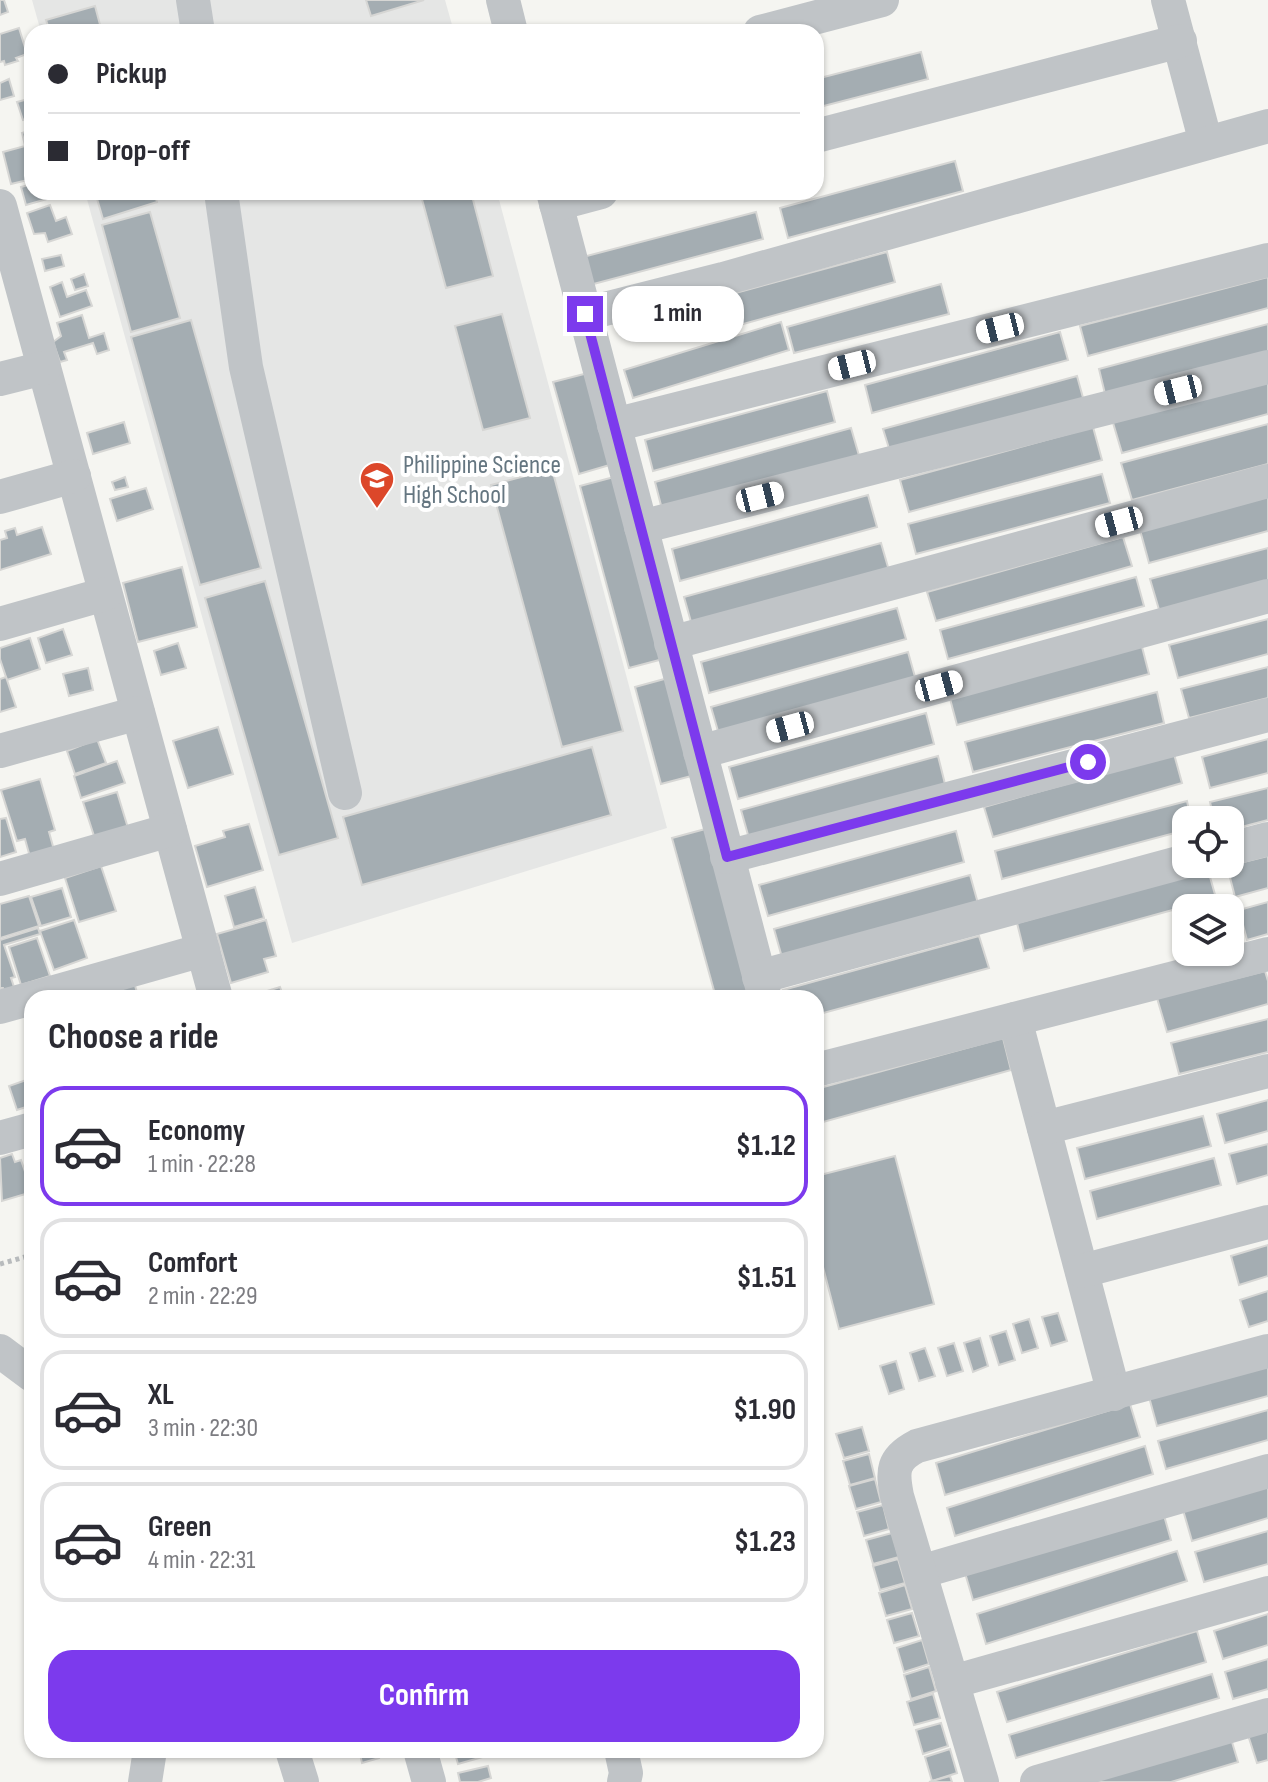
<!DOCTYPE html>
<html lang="en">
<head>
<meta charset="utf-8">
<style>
	body { margin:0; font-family:"Sofia Sans Condensed",sans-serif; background:#f7f7f7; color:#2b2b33; height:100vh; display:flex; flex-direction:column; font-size:30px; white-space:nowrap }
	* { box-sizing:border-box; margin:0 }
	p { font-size:26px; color:#7c7c81 }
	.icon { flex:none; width:44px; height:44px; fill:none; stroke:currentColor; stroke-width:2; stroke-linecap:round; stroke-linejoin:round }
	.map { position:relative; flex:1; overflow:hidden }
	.details { position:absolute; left:24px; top:990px; width:800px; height:768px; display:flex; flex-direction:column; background:#fff; border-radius:24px; box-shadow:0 2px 6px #0004 }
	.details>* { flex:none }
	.banner { position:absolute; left:24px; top:24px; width:800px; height:176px; border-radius:24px; box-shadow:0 2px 6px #0004; display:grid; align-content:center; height:176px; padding:0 24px; background:#fff }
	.tools { position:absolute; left:1172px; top:806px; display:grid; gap:16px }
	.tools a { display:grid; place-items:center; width:72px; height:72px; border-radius:16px; background:#fff; box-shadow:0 2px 6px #0004; font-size:40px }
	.end { position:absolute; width:36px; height:36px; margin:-18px; border:10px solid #7c3aed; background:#fff; box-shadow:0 0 0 4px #fff }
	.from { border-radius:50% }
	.bubble { position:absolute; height:56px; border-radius:24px; background:#fff; box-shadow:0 2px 6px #0004; font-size:26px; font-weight:700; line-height:56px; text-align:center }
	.car { position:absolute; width:24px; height:48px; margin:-24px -12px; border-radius:10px; box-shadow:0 0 6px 2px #0007; background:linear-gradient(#fff 24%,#345 0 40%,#fff 0 76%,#345 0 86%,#fff 0) }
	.banner b { display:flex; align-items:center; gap:28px; height:76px; font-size:30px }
	.banner b+b { border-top:2px solid #e1e1e2 }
	.banner i { width:20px; height:20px; background:#2b2b33 }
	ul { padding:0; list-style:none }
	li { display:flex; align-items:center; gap:24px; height:120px; margin:0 16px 12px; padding:0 8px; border:4px solid #e1e1e2; border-radius:24px }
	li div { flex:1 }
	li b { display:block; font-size:30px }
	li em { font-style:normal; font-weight:700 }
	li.on { border-color:#7c3aed }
	li>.icon { width:72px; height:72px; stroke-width:1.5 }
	h2 { padding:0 24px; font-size:36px; line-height:96px }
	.action { display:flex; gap:16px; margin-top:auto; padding:16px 24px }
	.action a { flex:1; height:92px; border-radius:24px; background:#7c3aed; color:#fff; font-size:32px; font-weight:700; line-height:92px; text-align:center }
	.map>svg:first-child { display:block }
</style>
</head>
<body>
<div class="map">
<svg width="1268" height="1782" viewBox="0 0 1268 1782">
	<rect width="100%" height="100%" fill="#f5f5f1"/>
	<g fill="#e5e6e5">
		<path d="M32 0H445L454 32H41Z"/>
		<path d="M85 192H497L667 828 292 943Z"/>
	</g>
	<g fill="#a4adb2" stroke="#d6d6d4" stroke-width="2">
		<path d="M0 0H4L8 12 0 15Z"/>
		<path d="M366 0H424L371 16Z"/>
		<path d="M95 6 102 32H50L46 20Z"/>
		<path d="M19 28 27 54 16 58 18 61 5 65 4 61 0 62V34Z"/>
		<path d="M921 52 928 79 816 108V79Z"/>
		<path d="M9 79 14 96 0 100V83Z"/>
		<path d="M32 98V117L23 120 17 102Z"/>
		<path d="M32 130V179L11 184 3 152 25 146 22 133Z"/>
		<path d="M955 161 963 191 788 238 780 208Z"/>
		<path d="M32 184V192H53L54 197 26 205 21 187Z"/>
		<path d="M95 192H154L157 202 103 219Z"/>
		<path d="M420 192H471L493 276 446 288Z"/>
		<path d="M50 205 56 221 66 217 72 234 48 242 45 233 34 234 27 213Z"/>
		<path d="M150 212 180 318 131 332 102 225Z"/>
		<path d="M756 212 763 239 586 286 579 258Z"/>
		<path d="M887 252 895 282 736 326 728 295Z"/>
		<path d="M61 255 64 266 45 271 42 259Z"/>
		<path d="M84 274 88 286 75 290 71 279Z"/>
		<path d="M1268 277V308L1088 356 1080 326Z"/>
		<path d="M62 282 67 297 86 290 92 306 60 317 50 287Z"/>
		<path d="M941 284 949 314 794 353 787 327Z"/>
		<path d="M502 314 530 418 483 430 455 326Z"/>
		<path d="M82 315 89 338 104 333 109 350 97 354 93 343 64 352 67 360 60 362 53 342 61 336 57 323Z"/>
		<path d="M191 320 261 568 200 585 131 337Z"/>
		<path d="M781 322 789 350 633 398 624 370Z"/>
		<path d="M1268 324V355L1106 398 1099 369Z"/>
		<path d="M1060 332 1068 360 872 413 865 385Z"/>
		<path d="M588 373 613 464 579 474 553 382Z"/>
		<path d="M1268 374V414L1122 453 1111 416Z"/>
		<path d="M1077 376 1085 405 892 458 883 429Z"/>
		<path d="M827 391 835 422 653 471 645 440Z"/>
		<path d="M124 422 130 443 93 454 87 433Z"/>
		<path d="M1268 424V464L1132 500 1121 463Z"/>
		<path d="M1093 427 1102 460 909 512 900 480Z"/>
		<path d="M851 428 860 459 663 513 655 482Z"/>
		<path d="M552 469 623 731 562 747 491 485Z"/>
		<path d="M1102 474 1110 503 916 554 908 524Z"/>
		<path d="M125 477 128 487 115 490 112 482Z"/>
		<path d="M614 477 663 659 629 668 580 486Z"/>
		<path d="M146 488 153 509 117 521 110 499Z"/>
		<path d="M868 495 877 527 680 581 672 549Z"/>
		<path d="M1268 496V531L1149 563 1140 530Z"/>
		<path d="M42 527 51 554 0 570V540L7 538 5 531 15 528 17 535Z"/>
		<path d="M1123 537 1132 566 936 621 927 592Z"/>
		<path d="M881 543 890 574 693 629 684 597Z"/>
		<path d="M1268 548V584L1160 613 1150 579Z"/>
		<path d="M182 567 197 627 138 642 123 583Z"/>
		<path d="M1136 577 1144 606 948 659 940 630Z"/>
		<path d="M265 581 338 838 279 855 205 598Z"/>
		<path d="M897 608 906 639 709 693 701 662Z"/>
		<path d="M1268 619V654L1178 678 1169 645Z"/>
		<path d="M63 629 72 655 46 663 38 638Z"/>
		<path d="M30 638 40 669 7 680 0 659V648Z"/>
		<path d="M178 643 186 668 161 675 154 651Z"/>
		<path d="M1141 643 1149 674 957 725 949 695Z"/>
		<path d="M908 652 917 684 720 738 711 707Z"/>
		<path d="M1268 667V698L1189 718 1181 689Z"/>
		<path d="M88 668 93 690 69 696 63 674Z"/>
		<path d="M6 677 16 707 0 712V679Z"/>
		<path d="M668 678 695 775 661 784 635 687Z"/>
		<path d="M1157 692 1164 723 973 772 965 742Z"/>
		<path d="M926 713 934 744 738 799 729 767Z"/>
		<path d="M218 727 233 774 188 788 173 741Z"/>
		<path d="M97 739 106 763 75 774 67 751Z"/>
		<path d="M1268 739V773L1210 788 1202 757Z"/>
		<path d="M592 747 611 815 362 885 343 817Z"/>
		<path d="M1174 754 1182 783 993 837 984 807Z"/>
		<path d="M938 756 946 788 750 842 741 810Z"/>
		<path d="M117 761 125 783 81 798 74 776Z"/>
		<path d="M40 779 55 830 49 832 54 850 30 857 25 839 17 841 1 790Z"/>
		<path d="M1268 788V820L1230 830V820H1214L1210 802Z"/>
		<path d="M117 792 128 828 95 839 83 802Z"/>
		<path d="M1187 801 1191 820H1186V830L1002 879 995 851Z"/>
		<path d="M6 818 16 852 0 857V819Z"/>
		<path d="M249 824 263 870 207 887 195 846 225 837 223 831Z"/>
		<path d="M709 828 755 998H716L672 838Z"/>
		<path d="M956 831 964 862 768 916 759 885Z"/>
		<path d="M1268 856V888L1235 897 1227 866Z"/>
		<path d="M101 866 116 911 79 922 65 878Z"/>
		<path d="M1208 870 1216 898 1024 951 1017 923Z"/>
		<path d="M970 875 979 907 783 961 774 929Z"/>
		<path d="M255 887 264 918 234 927 225 896Z"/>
		<path d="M62 888 71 917 41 926 31 897Z"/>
		<path d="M29 896 39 926 0 938V904Z"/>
		<path d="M1268 902V934L1247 940 1239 910Z"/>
		<path d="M74 920 87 958 54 970 40 931Z"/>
		<path d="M266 920 276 956 264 959 268 972 231 983 217 934Z"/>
		<path d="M38 928 40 934 4 945 15 977 11 978 15 990 5 993 3 988H0V940Z"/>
		<path d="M979 936 989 968 816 1015V998H785L783 990Z"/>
		<path d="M37 938 50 976 21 985 9 947Z"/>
		<path d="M1265 971 1268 981V1004L1167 1032 1157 998Z"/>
		<path d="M134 982 138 996 98 998V997Z"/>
		<path d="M280 987 284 998H244Z"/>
		<path d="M1268 1019V1052L1179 1074 1171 1043Z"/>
		<path d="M1003 1038 1011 1070 816 1124V1089Z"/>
		<path d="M32 1078V1105L17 1110 9 1086Z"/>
		<path d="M1268 1100V1131L1225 1143 1217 1114Z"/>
		<path d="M1203 1116 1211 1146 1085 1179 1077 1148Z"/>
		<path d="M1268 1144V1175L1237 1184 1229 1154Z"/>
		<path d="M12 1154 15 1162 21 1160 32 1192 2 1201 0 1158Z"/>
		<path d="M895 1156 934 1304 839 1329 816 1240V1176Z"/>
		<path d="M1214 1158 1221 1185 1097 1219 1090 1191Z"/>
		<path d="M1268 1245V1276L1239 1285 1231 1256Z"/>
		<path d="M1268 1291V1321L1249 1327 1240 1300Z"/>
		<path d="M1058 1313 1067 1341 1051 1346 1042 1317Z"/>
		<path d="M1029 1319 1038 1348 1022 1353 1013 1324Z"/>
		<path d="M1006 1331 1015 1360 999 1365 990 1336Z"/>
		<path d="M980 1338 988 1366 973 1372 964 1343Z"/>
		<path d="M954 1343 963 1371 947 1376 938 1348Z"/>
		<path d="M925 1348 935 1376 919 1381 910 1353Z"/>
		<path d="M896 1361 904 1389 889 1394 880 1366Z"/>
		<path d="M1268 1364V1396L1157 1426 1149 1397Z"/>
		<path d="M1130 1404 1140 1437 945 1495 936 1463Z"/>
		<path d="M1268 1410V1440L1166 1469 1158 1441Z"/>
		<path d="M862 1427 869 1451 844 1458 836 1434Z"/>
		<path d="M1145 1446 1153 1474 955 1536 947 1508Z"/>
		<path d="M869 1454 875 1478 850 1485 843 1461Z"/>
		<path d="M875 1479 881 1502 856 1509 849 1486Z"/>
		<path d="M1268 1485V1518L1192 1541 1183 1510Z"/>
		<path d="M883 1505 889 1529 864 1536 857 1512Z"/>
		<path d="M1163 1512 1171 1540 973 1600 965 1573Z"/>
		<path d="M1268 1531V1564L1204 1582 1195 1552Z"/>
		<path d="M892 1533 899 1557 873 1564 866 1540Z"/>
		<path d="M1177 1551 1187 1581 986 1644 977 1614Z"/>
		<path d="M898 1559 905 1583 880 1590 873 1566Z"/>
		<path d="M905 1585 912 1609 886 1616 879 1593Z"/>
		<path d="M912 1613 919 1636 894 1643 887 1620Z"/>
		<path d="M1268 1614V1645L1223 1659 1214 1631Z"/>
		<path d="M1197 1631 1206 1662 1007 1722 997 1692Z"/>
		<path d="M922 1640 929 1664 904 1672 897 1648Z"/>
		<path d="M1268 1659V1689L1233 1699 1225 1672Z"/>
		<path d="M929 1667 936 1691 911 1699 904 1675Z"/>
		<path d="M1212 1674 1219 1698 1016 1758 1009 1735Z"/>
		<path d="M933 1694 940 1718 914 1725 907 1702Z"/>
		<path d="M941 1723 948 1746 923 1754 916 1730Z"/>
		<path d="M1268 1726V1760L1257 1763 1247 1732Z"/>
		<path d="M1229 1732 1238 1762 1171 1782H1058Z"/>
		<path d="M950 1749 957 1773 932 1781 925 1757Z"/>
		<path d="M359 1750H377L379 1758 362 1763Z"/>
		<path d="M454 1750H492L493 1754 458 1764Z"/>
		<path d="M488 1766 491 1778 478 1782H460L458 1773Z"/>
		<path d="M950 1776 952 1782H929Z"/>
	</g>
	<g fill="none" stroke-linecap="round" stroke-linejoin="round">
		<path stroke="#b8bbbd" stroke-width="5" stroke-dasharray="4 4" stroke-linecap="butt" d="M0 1264 32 1255"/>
		<g stroke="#c0c4c7" stroke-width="34">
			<path d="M193 0 198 32"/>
			<path d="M503 0 511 32"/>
			<path d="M1168 0 1206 143"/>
			<path d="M760 32 882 0"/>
			<path d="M816 136 1180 41"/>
			<path d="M221 192 246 367 345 793"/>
			<path d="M553 192 765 998"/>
			<path d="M556 204 601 192"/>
			<path d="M0 206 216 998"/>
			<path d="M585 314 723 279 1268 126"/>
			<path d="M0 379 44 368"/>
			<path d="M614 425 1268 260"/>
			<path d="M0 497 74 476"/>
			<path d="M641 527 1268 367"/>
			<path d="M0 624 105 594"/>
			<path d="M671 643 1268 481"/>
			<path d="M0 751 138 713"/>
			<path d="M700 752 1268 596"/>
			<path d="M1230 849 1268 839"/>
			<path d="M727 857 1268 715"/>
			<path d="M0 879 170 830"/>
			<path d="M759 977 1186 861"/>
			<path d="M33 998 203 950"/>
			<path d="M0 1007 32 998"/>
			<path d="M1015 1019 1114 1394"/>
			<path d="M816 1070 1268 954"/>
			<path d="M1044 1128 1268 1071"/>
			<path d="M0 1138 32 1129"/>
			<path d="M1082 1271 1268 1222"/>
			<path d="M0 1351 32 1375"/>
			<path d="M920 1572 1268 1471"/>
			<path d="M952 1682 1268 1593"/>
			<path d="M292 1750 302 1782"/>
			<path d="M420 1750 429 1782"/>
			<path d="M621 1750 626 1773 624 1782"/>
			<path d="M145 1782 150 1750"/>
			<path d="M982 1782 897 1496C892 1471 892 1459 917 1446L1268 1351"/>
			<path d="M1037 1782 1268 1715"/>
		</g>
	</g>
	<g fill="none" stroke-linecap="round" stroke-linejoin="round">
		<path stroke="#7c3aed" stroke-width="10" d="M585 314 727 857 1088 762"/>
	</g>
	<defs>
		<symbol id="school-pin" viewBox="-11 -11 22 30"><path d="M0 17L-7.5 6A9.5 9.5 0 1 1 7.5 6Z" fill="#dc472a" stroke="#fff"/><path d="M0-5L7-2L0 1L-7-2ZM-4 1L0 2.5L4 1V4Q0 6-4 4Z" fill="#fff"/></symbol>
	</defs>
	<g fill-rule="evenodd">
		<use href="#school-pin" x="357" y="459" width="40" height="54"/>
	</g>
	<g text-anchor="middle" stroke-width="8" stroke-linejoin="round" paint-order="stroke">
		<g font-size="26" fill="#657681" stroke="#fff" text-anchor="start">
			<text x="403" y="473">Philippine Science<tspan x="403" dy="30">High School</tspan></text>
		</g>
	</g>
</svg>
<div class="tools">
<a><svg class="icon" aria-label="locate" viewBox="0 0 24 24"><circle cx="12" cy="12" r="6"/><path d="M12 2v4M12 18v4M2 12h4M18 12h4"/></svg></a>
<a><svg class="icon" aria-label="layers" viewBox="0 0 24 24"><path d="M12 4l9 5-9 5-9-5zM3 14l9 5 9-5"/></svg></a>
</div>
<i class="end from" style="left:1088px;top:762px"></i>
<i class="end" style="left:585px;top:314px"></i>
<div class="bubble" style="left:612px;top:286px;width:132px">1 min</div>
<i class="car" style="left:1000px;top:328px;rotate:256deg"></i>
<i class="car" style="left:852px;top:365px;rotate:256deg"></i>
<i class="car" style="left:1178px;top:390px;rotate:256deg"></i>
<i class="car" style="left:760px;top:497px;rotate:76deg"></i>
<i class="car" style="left:1119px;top:522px;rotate:255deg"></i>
<i class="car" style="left:939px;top:686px;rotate:75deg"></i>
<i class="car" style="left:790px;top:727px;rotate:255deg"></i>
<div class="banner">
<b><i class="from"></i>Pickup</b>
<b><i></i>Drop-off</b>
</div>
<section class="details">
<h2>Choose a ride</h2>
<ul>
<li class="on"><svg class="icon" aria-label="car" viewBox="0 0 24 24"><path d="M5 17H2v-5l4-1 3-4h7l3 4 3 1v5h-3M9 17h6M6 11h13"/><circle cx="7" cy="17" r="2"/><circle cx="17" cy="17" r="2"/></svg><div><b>Economy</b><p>1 min · 22:28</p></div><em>$1.12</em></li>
<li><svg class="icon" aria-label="car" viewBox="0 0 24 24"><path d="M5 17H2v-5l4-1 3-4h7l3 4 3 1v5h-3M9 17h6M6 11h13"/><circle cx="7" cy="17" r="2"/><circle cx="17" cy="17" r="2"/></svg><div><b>Comfort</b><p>2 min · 22:29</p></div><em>$1.51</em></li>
<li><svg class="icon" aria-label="car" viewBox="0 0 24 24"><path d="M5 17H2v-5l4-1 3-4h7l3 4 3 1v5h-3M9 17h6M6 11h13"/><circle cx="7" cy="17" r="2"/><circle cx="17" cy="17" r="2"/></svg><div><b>XL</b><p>3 min · 22:30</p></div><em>$1.90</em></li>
<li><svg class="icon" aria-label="car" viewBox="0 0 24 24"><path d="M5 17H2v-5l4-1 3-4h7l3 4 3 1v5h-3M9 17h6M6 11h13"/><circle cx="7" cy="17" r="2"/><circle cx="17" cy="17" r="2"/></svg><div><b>Green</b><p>4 min · 22:31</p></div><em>$1.23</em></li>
</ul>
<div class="action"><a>Confirm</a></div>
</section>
</div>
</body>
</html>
